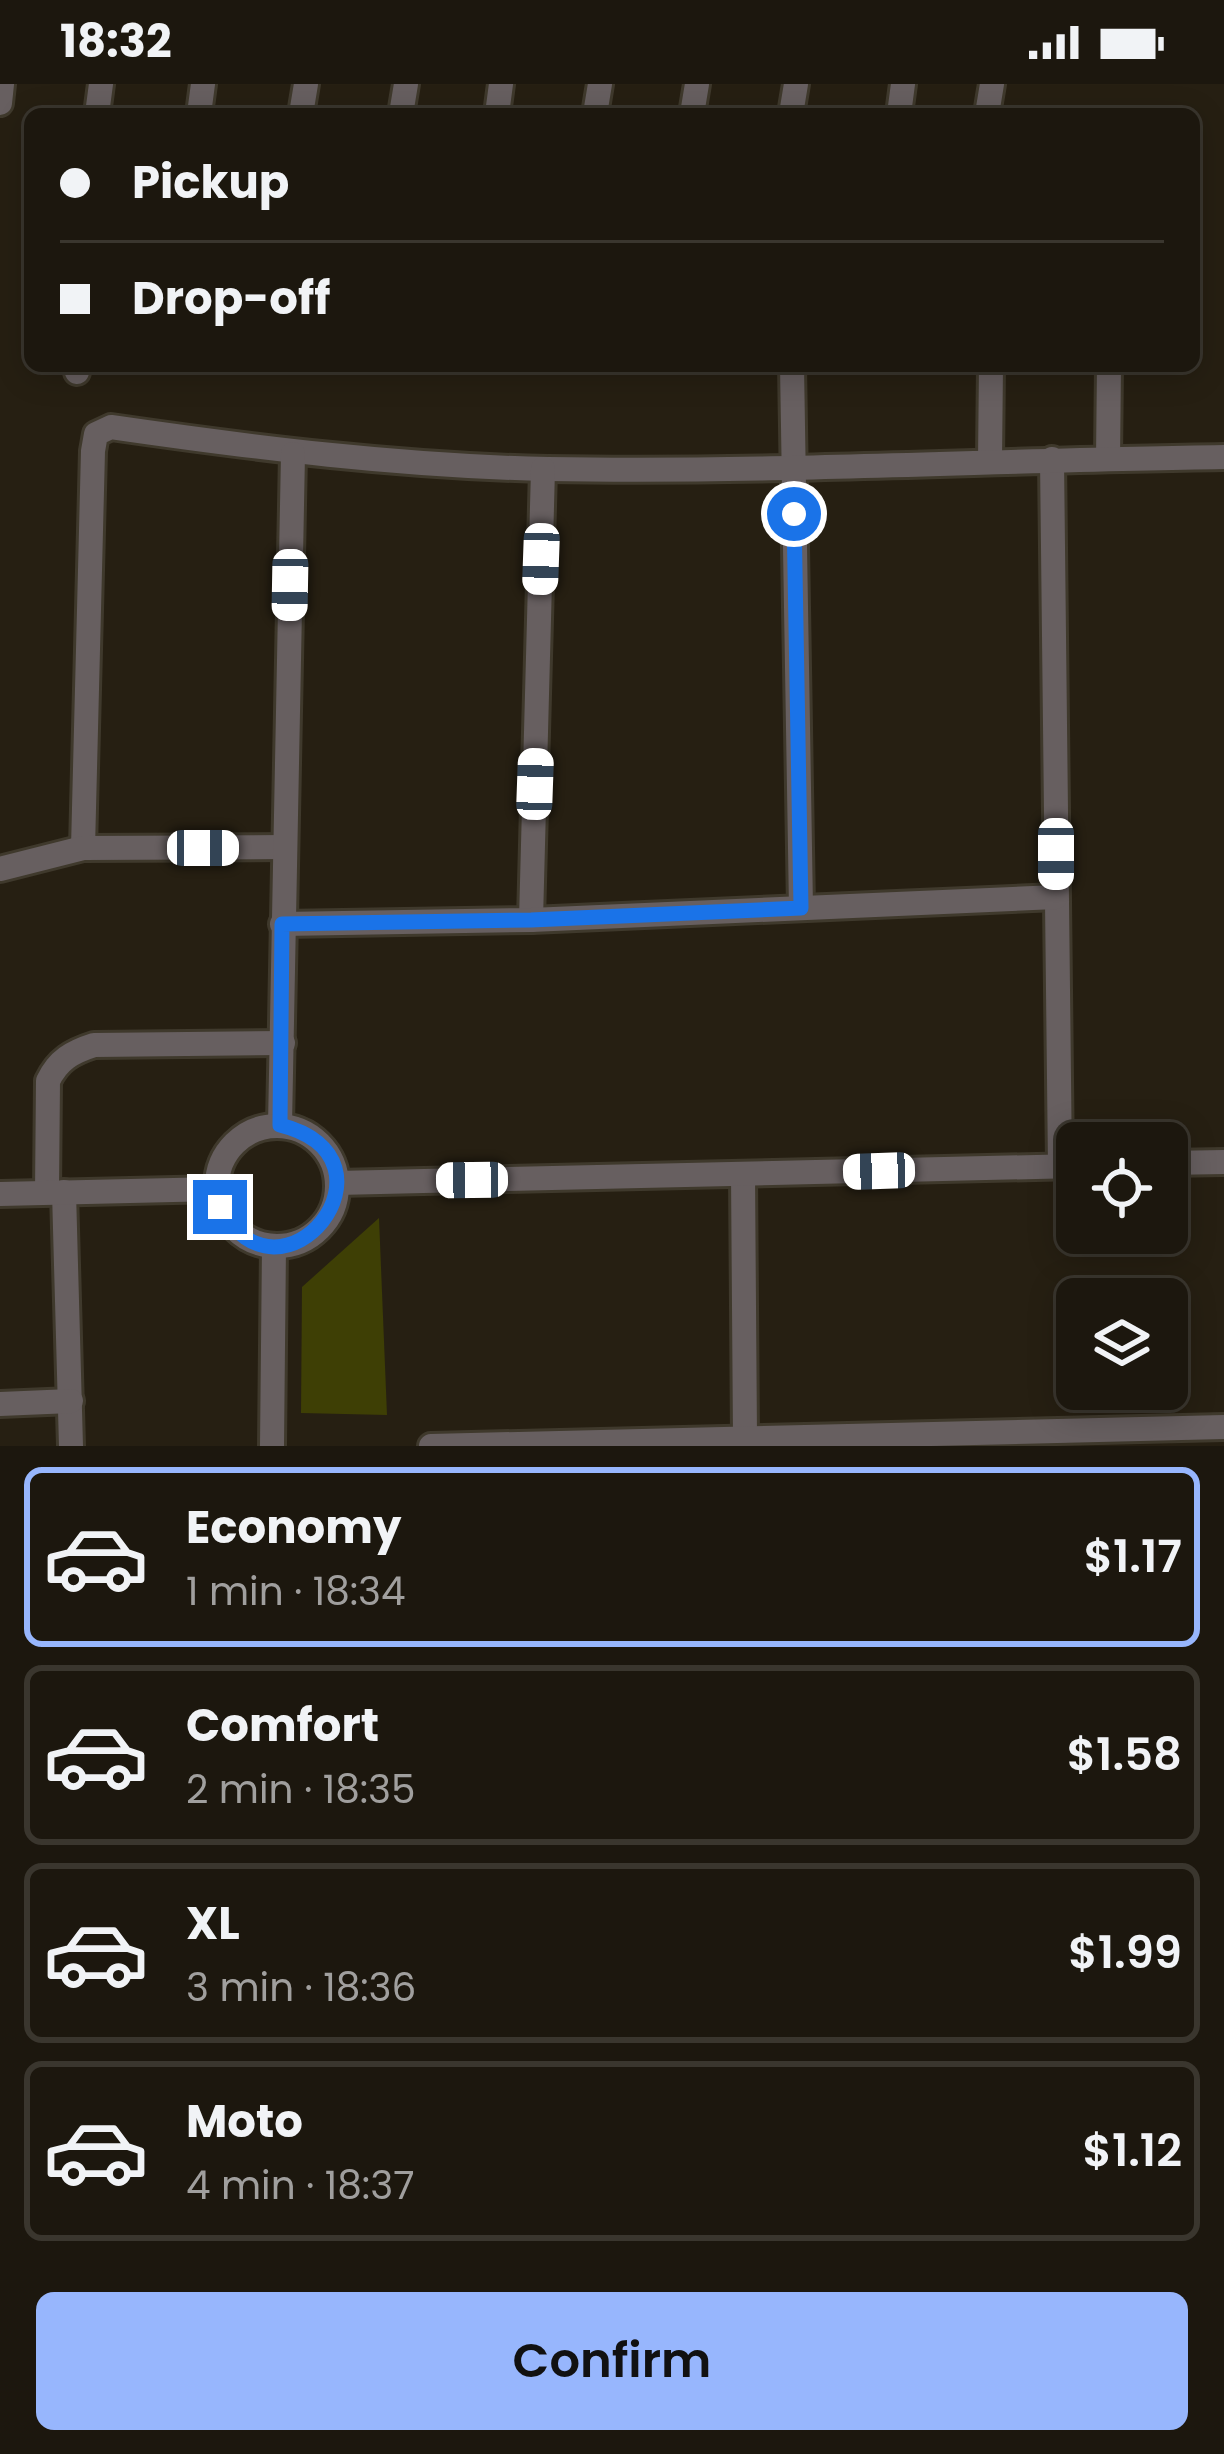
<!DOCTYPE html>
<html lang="en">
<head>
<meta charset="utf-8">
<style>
	body { margin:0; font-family:Poppins,sans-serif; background:#252017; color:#f1f3f6; height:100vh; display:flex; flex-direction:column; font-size:45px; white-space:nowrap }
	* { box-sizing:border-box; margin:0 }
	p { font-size:39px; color:#a09f9e }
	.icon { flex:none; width:66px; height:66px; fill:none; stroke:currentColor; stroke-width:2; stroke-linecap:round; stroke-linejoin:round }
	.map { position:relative; height:1362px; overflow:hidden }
	.side { display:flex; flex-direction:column; background:#1c170e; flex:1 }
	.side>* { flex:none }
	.top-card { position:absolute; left:24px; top:24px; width:1176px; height:264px; border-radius:18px; box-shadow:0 6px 30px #0003,0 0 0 3px #3a362e; display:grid; align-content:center; height:264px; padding:0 36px; background:#1c170e }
	.tools { position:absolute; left:1056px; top:1038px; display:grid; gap:24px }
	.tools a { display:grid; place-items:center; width:132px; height:132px; border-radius:18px; background:#1c170e; box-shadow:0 6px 30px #0003,0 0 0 3px #3a362e; font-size:60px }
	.end { position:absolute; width:54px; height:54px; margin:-27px; border:15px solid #1a73e8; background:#fff; box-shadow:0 0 0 6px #fff }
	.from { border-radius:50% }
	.car { position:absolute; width:36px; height:72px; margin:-36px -18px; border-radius:15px; box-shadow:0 0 9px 3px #0007; background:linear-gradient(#fff 24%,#345 0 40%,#fff 0 76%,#345 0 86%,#fff 0) }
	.top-card b { display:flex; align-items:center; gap:42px; height:114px; font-size:45px }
	.top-card b+b { border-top:3px solid #3a362e }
	.top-card i { width:30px; height:30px; background:#f1f3f6 }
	ul { padding:21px 0 0; list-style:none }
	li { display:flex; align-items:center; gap:36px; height:180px; margin:0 24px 18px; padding:0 12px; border:6px solid #3a362e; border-radius:18px }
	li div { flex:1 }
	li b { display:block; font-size:45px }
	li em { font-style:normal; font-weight:600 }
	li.on { border-color:#97b6fd }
	li>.icon { width:108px; height:108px; stroke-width:1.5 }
	.action { display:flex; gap:24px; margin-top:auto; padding:24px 36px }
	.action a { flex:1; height:138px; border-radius:18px; background:#97b6fd; color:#111; font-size:48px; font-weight:600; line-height:138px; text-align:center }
	.status { display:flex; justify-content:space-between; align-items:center; height:84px; padding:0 60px; background:#1c170e; direction:ltr }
	.status svg { height:33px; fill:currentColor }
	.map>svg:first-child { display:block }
</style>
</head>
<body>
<div class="status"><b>18:32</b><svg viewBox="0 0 49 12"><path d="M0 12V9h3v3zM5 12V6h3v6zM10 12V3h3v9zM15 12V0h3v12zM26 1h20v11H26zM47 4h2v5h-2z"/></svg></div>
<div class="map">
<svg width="1224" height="1362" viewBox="0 0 1224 1362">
	<rect width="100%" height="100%" fill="#261f12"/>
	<path fill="#3e3f05" d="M379 1134 387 1331 301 1329 302 1203Z"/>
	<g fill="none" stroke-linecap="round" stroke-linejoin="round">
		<defs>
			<g id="minor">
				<path d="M0 19 2 0"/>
				<path d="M97 30 101 0"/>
				<path d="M199 30 203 0"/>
				<path d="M301 30 306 0"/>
				<path d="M401 30 406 0"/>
				<path d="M497 30 501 0"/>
				<path d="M595 30 600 0"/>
				<path d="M692 30 697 0"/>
				<path d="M791 30 796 0"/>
				<path d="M899 30 903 0"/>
				<path d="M987 30 992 0"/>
				<path d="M792 282 801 824"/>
				<path d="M77 288 78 282"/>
				<path d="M1052 375 1060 1082"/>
				<path d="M1108 375 1109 282"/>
				<path d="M990 376 991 282"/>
				<path d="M83 764 93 367 96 350 111 343C256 364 401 382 548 385 773 389 999 376 1224 373"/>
				<path d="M0 785 83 764 284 763"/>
				<path d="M531 836 543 385"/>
				<path d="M282 840 531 836 1056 813"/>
				<path d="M280 1041 293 370"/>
				<circle cx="277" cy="1102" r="60"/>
				<path d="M1167 1079 1224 1078"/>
				<path d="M743 1090 745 1353"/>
				<path d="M337 1099 1077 1082"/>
				<path d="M47 1108 48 997C58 976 72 968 94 961L283 959"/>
				<path d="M64 1108 71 1362"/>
				<path d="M0 1110 217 1105"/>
				<path d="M0 1320 71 1317"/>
				<path d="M272 1362 274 1162"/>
				<path d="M431 1362 1224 1343"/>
			</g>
		</defs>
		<use href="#minor" stroke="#3f392c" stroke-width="30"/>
		<use href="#minor" stroke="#675f60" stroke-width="24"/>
	</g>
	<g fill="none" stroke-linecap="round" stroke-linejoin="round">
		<path stroke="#1a73e8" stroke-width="15" d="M220 1123C281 1237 412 1074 280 1041L282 840 531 836 801 824 794 430"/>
	</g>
</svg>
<div class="tools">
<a><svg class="icon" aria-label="locate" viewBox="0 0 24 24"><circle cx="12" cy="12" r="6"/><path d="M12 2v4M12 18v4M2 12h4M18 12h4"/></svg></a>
<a><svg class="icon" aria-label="layers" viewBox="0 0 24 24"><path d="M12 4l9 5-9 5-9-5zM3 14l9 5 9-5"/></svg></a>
</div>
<i class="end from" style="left:794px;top:430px"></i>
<i class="end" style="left:220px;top:1123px"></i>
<i class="car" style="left:541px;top:475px;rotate:182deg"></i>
<i class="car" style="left:290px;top:501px;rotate:181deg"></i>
<i class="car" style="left:535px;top:700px;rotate:2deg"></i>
<i class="car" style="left:203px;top:764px;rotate:90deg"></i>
<i class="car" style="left:1056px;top:770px;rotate:180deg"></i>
<i class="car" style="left:879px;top:1087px;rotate:268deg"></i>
<i class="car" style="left:472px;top:1096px;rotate:269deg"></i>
<div class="top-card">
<b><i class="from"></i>Pickup</b>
<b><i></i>Drop-off</b>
</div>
</div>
<section class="side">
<ul>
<li class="on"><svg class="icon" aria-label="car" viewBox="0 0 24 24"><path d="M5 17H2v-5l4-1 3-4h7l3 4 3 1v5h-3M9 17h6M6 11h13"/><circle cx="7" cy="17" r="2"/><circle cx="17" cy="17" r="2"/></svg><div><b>Economy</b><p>1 min · 18:34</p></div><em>$1.17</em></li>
<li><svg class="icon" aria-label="car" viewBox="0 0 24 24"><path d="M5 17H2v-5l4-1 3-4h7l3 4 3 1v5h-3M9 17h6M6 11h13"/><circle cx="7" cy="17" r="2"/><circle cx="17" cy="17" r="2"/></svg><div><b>Comfort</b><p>2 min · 18:35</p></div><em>$1.58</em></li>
<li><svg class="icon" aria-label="car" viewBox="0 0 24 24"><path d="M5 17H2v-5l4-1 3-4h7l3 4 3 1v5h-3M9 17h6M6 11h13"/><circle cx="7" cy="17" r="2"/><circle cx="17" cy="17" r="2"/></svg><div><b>XL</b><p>3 min · 18:36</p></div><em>$1.99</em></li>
<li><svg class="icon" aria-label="car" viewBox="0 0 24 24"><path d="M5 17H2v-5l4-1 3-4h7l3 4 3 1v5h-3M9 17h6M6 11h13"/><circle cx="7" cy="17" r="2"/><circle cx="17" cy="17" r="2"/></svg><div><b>Moto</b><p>4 min · 18:37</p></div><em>$1.12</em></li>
</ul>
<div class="action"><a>Confirm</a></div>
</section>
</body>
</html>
